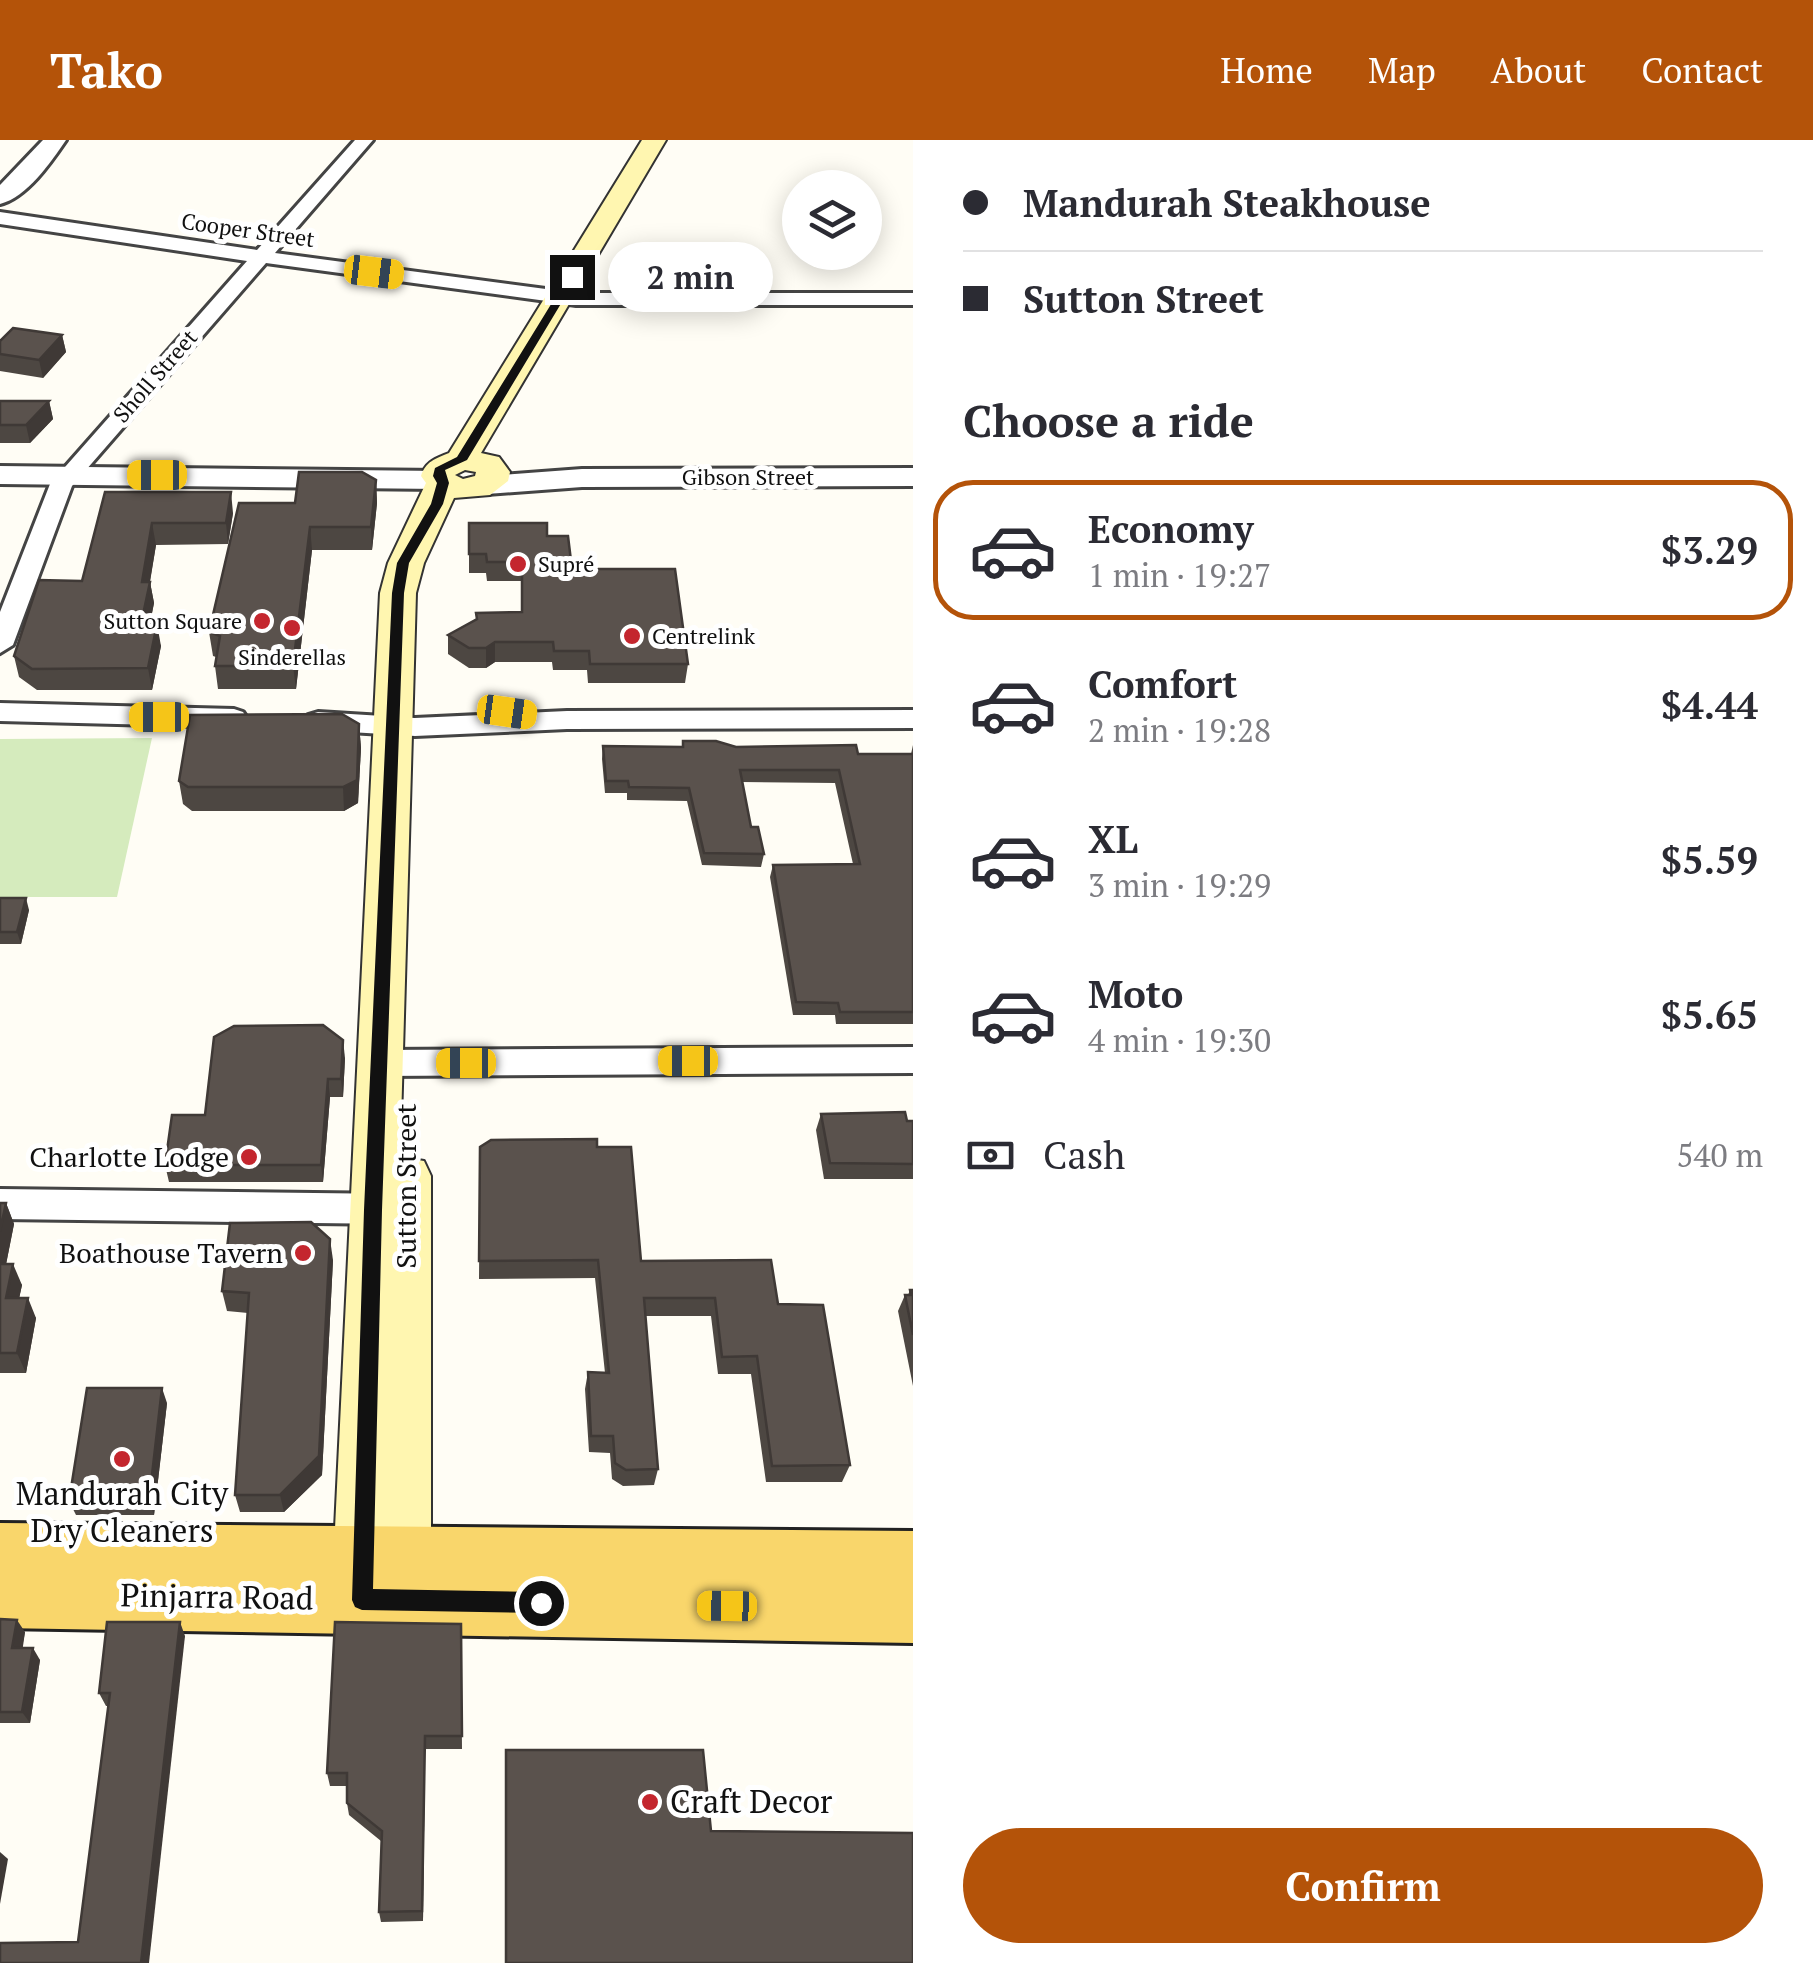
<!DOCTYPE html>
<html lang="en">
<head>
<meta charset="utf-8">
<style>
	body { margin:0; font-family:"PT Serif",serif; background:#f2f2f3; color:#2b2b33; height:100vh; display:flex; flex-direction:column; font-size:38px; white-space:nowrap }
	* { box-sizing:border-box; margin:0 }
	p { font-size:32px; color:#7c7c81 }
	.icon { flex:none; width:55px; height:55px; fill:none; stroke:currentColor; stroke-width:2; stroke-linecap:round; stroke-linejoin:round }
	.map { position:relative; flex:1; overflow:hidden }
	.sheet { display:flex; flex-direction:column; background:#fff; width:900px }
	.sheet>* { flex:none }
	.hud { display:grid; align-content:center; height:220px; padding:0 50px; background:#fff }
	.controls { position:absolute; left:782px; top:30px; display:grid; gap:20px }
	.controls a { display:grid; place-items:center; width:100px; height:100px; border-radius:50%; background:#fff; box-shadow:0 5px 25px #0003; font-size:50px }
	.end { position:absolute; width:45px; height:45px; margin:-22px; border:12px solid #111; background:#fff; box-shadow:0 0 0 5px #fff }
	.from { border-radius:50% }
	.bubble { position:absolute; height:70px; border-radius:35px; background:#fff; box-shadow:0 5px 25px #0003; font-size:32px; font-weight:700; line-height:70px; text-align:center }
	.car { position:absolute; width:30px; height:60px; margin:-30px -15px; border-radius:12px; box-shadow:0 0 8px 2px #0007; background:linear-gradient(#f5c518 24%,#345 0 40%,#f5c518 0 76%,#345 0 86%,#f5c518 0) }
	.hud b { display:flex; align-items:center; gap:35px; height:95px; font-size:38px }
	.hud b+b { border-top:2px solid #e1e1e2 }
	.hud i { width:25px; height:25px; background:#2b2b33 }
	ul { padding:0; list-style:none }
	li { display:flex; align-items:center; gap:30px; height:140px; margin:0 20px 15px; padding:0 30px; border:5px solid transparent; border-radius:40px }
	li div { flex:1 }
	li b { display:block; font-size:38px }
	li em { font-style:normal; font-weight:700 }
	li.active { border-color:#b45309 }
	li>.icon { width:90px; height:90px; stroke-width:1.5 }
	h2 { padding:0 50px; font-size:45px; line-height:120px }
	.pay { display:flex; align-items:center; gap:25px; height:110px; padding:0 50px; font-size:38px }
	.pay p { margin-inline-start:auto }
	.button { display:flex; gap:20px; margin-top:auto; padding:20px 50px }
	.button a { flex:1; height:115px; border-radius:60px; background:#b45309; color:#fff; font-size:40px; font-weight:700; line-height:115px; text-align:center }
	header { display:flex; align-items:center; gap:60px; box-sizing:border-box; height:140px; padding:0 50px; background:#b45309; color:#fff }
	header strong { font-size:48px }
	nav { display:flex; gap:55px; margin-inline-start:auto; font-size:35px }
	main { display:flex; flex:1; min-height:0 }
	.map>svg:first-child { display:block }
</style>
</head>
<body>
<header>
<strong>Tako</strong>
<nav><a>Home</a><a>Map</a><a>About</a><a>Contact</a></nav>
</header>
<main>
<div class="map">
<svg width="913" height="1823" viewBox="0 0 913 1823">
	<rect width="100%" height="100%" fill="#fffdf5"/>
	<path fill="#d5ebbd" d="M152 598 117 757H0V599Z"/>
	<g fill="none" stroke-linecap="round" stroke-linejoin="round">
		<defs>
			<g id="minor">
				<path d="M355 0H373L275 113 576 153H913V165H576L266 123 72 346 13 505 0 513V472L50 344 247 121 0 84V72L257 110Z"/>
				<path d="M0 563 234 569 243 572 247 578 243 584 234 587 0 581Z"/>
				<path d="M913 570V588L567 589 415 596 318 590 308 587 305 581 308 575 318 572 415 578 567 571Z"/>
				<path d="M913 907V933L380 936 368 932 364 923 368 914 380 910Z"/>
				<path d="M0 1049 395 1054 407 1059 413 1069 407 1079 395 1084 0 1079Z"/>
			</g>
			<g id="tertiary">
				<path d="M43 0H66C51 22 27 57 0 64V45Z"/>
				<path d="M0 326 440 331 451 334 455 340 451 346 440 349 0 344Z"/>
				<path d="M913 328V346L582 347 487 354 476 351 472 345 476 339 487 336 582 329Z"/>
			</g>
			<path id="secondary" d="M642 0H666L481 313 499 317 510 332 508 341 490 355 454 358 424 423 416 453 400 1017 424 1021 431 1036V1449L422 1470 401 1479 384 1472 362 1481 340 1472 332 1451 380 453 388 423 426 343 421 336C426 321 435 319 449 313ZM465 330 476 332 475 336 463 339 455 335Z"/>
			<path id="primary" d="M0 1383 913 1391V1503L0 1488Z"/>
		</defs>
		<use href="#minor" stroke="#444" stroke-width="6"/>
		<use href="#tertiary" stroke="#444" stroke-width="6"/>
		<use href="#secondary" stroke="#333" stroke-width="4"/>
		<use href="#primary" stroke="#222" stroke-width="6"/>
		<use href="#minor" fill="#fff" fill-rule="evenodd"/>
		<use href="#tertiary" fill="#fff" fill-rule="evenodd"/>
		<use href="#secondary" fill="#fff6b0" fill-rule="evenodd"/>
		<use href="#primary" fill="#f9d66b" fill-rule="evenodd"/>
	</g>
	<g fill="#4d4742">
		<path d="M62 195 66 212 43 238 0 231V201Z"/>
		<path d="M0 261H49L53 279 30 303H0Z"/>
		<path d="M376 340 377 363 372 410H312L296 549H218L215 526 216 517 213 516 209 492 295 363Z"/>
		<path d="M105 352 233 373 228 404 156 405 150 442 154 463 150 484 161 506 152 550H37L19 537 14 516 82 441Z"/>
		<path d="M469 383 547 396 572 429 688 524 685 543H588L587 530H553L552 522H495L486 528H469L448 514V495L476 479 521 472V441H487L486 433H469Z"/>
		<path d="M359 584 361 608 358 663 344 671H192L183 664 179 641Z"/>
		<path d="M683 601 736 607 858 614H911L913 605V884H836L835 875H793L770 737 773 725 853 724 835 643 742 642 751 687 764 714 761 727 702 725 687 661 627 660V653H605L602 619 603 606 682 607Z"/>
		<path d="M0 758 29 770 21 804H0Z"/>
		<path d="M345 918 343 957H330L323 1042H169L165 1025 205 975Z"/>
		<path d="M821 974 913 981V1039H824L816 990Z"/>
		<path d="M480 1007H597L641 1121 778 1164 850 1325 842 1342H766L751 1234H718L711 1176H645L658 1329 654 1345 623 1346 612 1339 610 1313 589 1312 585 1249 588 1232 605 1233 595 1138 479 1139Z"/>
		<path d="M0 1063H6L14 1084 6 1124 22 1145 19 1158 36 1178 26 1233H0Z"/>
		<path d="M333 1120 322 1335 284 1372H240L235 1355 248 1173 227 1171 222 1151Z"/>
		<path d="M910 1150H913V1246L898 1171 905 1155H908Z"/>
		<path d="M167 1263 154 1375H76L69 1361Z"/>
		<path d="M0 1479 25 1492 22 1508 40 1520 30 1583H0Z"/>
		<path d="M461 1484 462 1609H425L423 1781 381 1782 379 1772 381 1701 349 1675 347 1663V1646H330L327 1633Z"/>
		<path d="M185 1496 78 1802 108 1566H106L99 1553Z"/>
		<path d="M506 1610 711 1691 913 1823H505Z"/>
	</g>
	<g fill="#3f3936">
		<path d="M62 195 66 212 43 238 39 220Z"/>
		<path d="M49 261 53 279 30 303 26 285Z"/>
		<path d="M376 340 377 363 372 410 371 387Z"/>
		<path d="M231 352 233 373 228 404 226 383Z"/>
		<path d="M152 383 156 405 147 458 150 442 154 463 145 506 141 484 142 442Z"/>
		<path d="M310 387 312 410 296 549 293 526Z"/>
		<path d="M157 484 161 506 152 550 148 528Z"/>
		<path d="M495 502V522L486 528V508Z"/>
		<path d="M359 584 361 608 358 663 344 671 343 647Z"/>
		<path d="M26 758 29 770 21 804 17 792Z"/>
		<path d="M343 900 345 918 343 957 341 939Z"/>
		<path d="M328 939 330 957 323 1042 321 1025Z"/>
		<path d="M6 1063 14 1084 2 1145 0 1140V1091Z"/>
		<path d="M330 1099 333 1120 322 1335 284 1372 280 1355Z"/>
		<path d="M13 1124 22 1145 15 1178 6 1158Z"/>
		<path d="M28 1158 36 1178 26 1233 17 1213Z"/>
		<path d="M162 1248 167 1263 154 1375 149 1361Z"/>
		<path d="M17 1480 25 1492 21 1520 12 1508Z"/>
		<path d="M180 1482 185 1496 149 1823H141Z"/>
		<path d="M33 1508 40 1520 30 1583 22 1572Z"/>
		<path d="M425 1596V1609L423 1781 422 1771Z"/>
		<path d="M0 1712 8 1719 0 1764Z"/>
	</g>
	<g fill="#5a524d" stroke="#3f3936" stroke-width="2.5">
		<path d="M13 188 62 195 39 220 0 214V201Z"/>
		<path d="M0 261H49L26 285H0Z"/>
		<path d="M299 332H362L376 340 371 387H310L293 526H215L220 496 209 492 239 363H295Z"/>
		<path d="M105 352H231L226 383H152L142 442H150L141 484H157L148 528 32 529 14 516 39 440 82 441Z"/>
		<path d="M469 383H547V396H568L572 429H675L688 524H590L589 511H554L553 502H495L486 508H469L448 495 477 479 476 473 522 472V422H487L486 414H469Z"/>
		<path d="M342 574 359 584 357 640 343 647H188L179 641 190 575Z"/>
		<path d="M683 601H716L736 607 856 605 858 614H913V872H840L838 863 796 862 773 725 860 724 839 630H740L751 687H758L764 714 704 713 689 648 629 647 628 641H606L603 606 683 607Z"/>
		<path d="M0 758H26L17 792H0Z"/>
		<path d="M323 885 343 900 341 939H328L321 1025H165L172 975H205L214 897 234 886Z"/>
		<path d="M905 972 907 981H913V1024L830 1023 821 974Z"/>
		<path d="M597 999V1007H631L641 1121 771 1120 778 1164 823 1165 850 1325 772 1326 757 1216 722 1217 715 1158H644L658 1329 626 1330 615 1323 613 1296H591L588 1232 609 1233 598 1120 479 1121 480 1007 491 1000Z"/>
		<path d="M0 1063H6L0 1091Z"/>
		<path d="M311 1082 330 1099 319 1316 280 1355H235L249 1153 222 1151 230 1083Z"/>
		<path d="M0 1124H13L6 1158H28L17 1213H0Z"/>
		<path d="M910 1150H913V1195L905 1155H911Z"/>
		<path d="M87 1248H162L149 1361H69Z"/>
		<path d="M0 1479 17 1480 12 1508H33L22 1572H0Z"/>
		<path d="M107 1482H180L141 1823H0V1803L78 1802 110 1553H99Z"/>
		<path d="M335 1482 461 1484 462 1596H425L422 1771 379 1772 382 1691 347 1663V1633H327Z"/>
		<path d="M506 1610H703L711 1691 913 1693V1823H506Z"/>
	</g>
	<path fill="#111" d="M569 135 577 137 467 320 445 330 449 343 443 364 409 423 404 453 382 1070 373 1449 541 1452 549 1455 552 1463 549 1470 541 1473 362 1470 355 1467 352 1460 364 1070 392 453 397 423 431 364 437 343 433 336 435 328 457 317Z"/>
	<g fill="#c4262e" stroke="#fff" stroke-width="4">
		<circle cx="518" cy="424" r="10"/>
		<circle cx="262" cy="481" r="10"/>
		<circle cx="292" cy="488" r="10"/>
		<circle cx="632" cy="496" r="10"/>
		<circle cx="249" cy="1017" r="10"/>
		<circle cx="303" cy="1113" r="10"/>
		<circle cx="122" cy="1319" r="10"/>
		<circle cx="650" cy="1662" r="10"/>
	</g>
	<g text-anchor="middle" stroke-width="10" stroke-linejoin="round" paint-order="stroke">
		<g font-size="22" fill="#111" stroke="#fff">
			<text transform="translate(248 90) rotate(8)" y="8">Cooper Street</text>
			<text transform="translate(155 236) rotate(-49)" y="8">Sholl Street</text>
			<text x="748" y="345">Gibson Street</text>
		</g>
		<g font-size="22" fill="#111" stroke="#fff" text-anchor="start">
			<text x="538" y="432">Supré</text>
			<text x="242" y="489" text-anchor="end">Sutton Square</text>
			<text x="652" y="504">Centrelink</text>
			<text x="292" y="525" text-anchor="middle">Sinderellas</text>
		</g>
		<g font-size="28" fill="#111" stroke="#fff" text-anchor="end">
			<text x="229" y="1027">Charlotte Lodge</text>
			<text x="283" y="1123">Boathouse Tavern</text>
		</g>
		<g font-size="28" fill="#111" stroke="#fff">
			<text transform="translate(406 1046) rotate(-90)" y="10">Sutton Street</text>
		</g>
		<g font-size="32" fill="#111" stroke="#fff">
			<text x="122" y="1365">Mandurah City<tspan x="122" dy="37">Dry Cleaners</tspan></text>
			<text x="670" y="1673" text-anchor="start">Craft Decor</text>
		</g>
		<g font-size="32" fill="#111" stroke="#fff">
			<text transform="translate(217 1457) rotate(1)" y="11">Pinjarra Road</text>
		</g>
	</g>
</svg>
<div class="controls">
<a><svg class="icon" aria-label="layers" viewBox="0 0 24 24"><path d="M12 4l9 5-9 5-9-5zM3 14l9 5 9-5"/></svg></a>
</div>
<i class="end from" style="left:541px;top:1463px"></i>
<i class="end" style="left:572px;top:137px"></i>
<div class="bubble" style="left:608px;top:102px;width:165px">2 min</div>
<i class="car" style="left:374px;top:132px;rotate:97deg"></i>
<i class="car" style="left:157px;top:335px;rotate:270deg"></i>
<i class="car" style="left:507px;top:572px;rotate:98deg"></i>
<i class="car" style="left:159px;top:577px;rotate:270deg"></i>
<i class="car" style="left:688px;top:921px;rotate:270deg"></i>
<i class="car" style="left:466px;top:923px;rotate:270deg"></i>
<i class="car" style="left:727px;top:1466px;rotate:271deg"></i>
</div>
<section class="sheet">
<div class="hud">
<b><i class="from"></i>Mandurah Steakhouse</b>
<b><i></i>Sutton Street</b>
</div>
<h2>Choose a ride</h2>
<ul>
<li class="active"><svg class="icon" aria-label="car" viewBox="0 0 24 24"><path d="M5 17H2v-5l4-1 3-4h7l3 4 3 1v5h-3M9 17h6M6 11h13"/><circle cx="7" cy="17" r="2"/><circle cx="17" cy="17" r="2"/></svg><div><b>Economy</b><p>1 min · 19:27</p></div><em>$3.29</em></li>
<li><svg class="icon" aria-label="car" viewBox="0 0 24 24"><path d="M5 17H2v-5l4-1 3-4h7l3 4 3 1v5h-3M9 17h6M6 11h13"/><circle cx="7" cy="17" r="2"/><circle cx="17" cy="17" r="2"/></svg><div><b>Comfort</b><p>2 min · 19:28</p></div><em>$4.44</em></li>
<li><svg class="icon" aria-label="car" viewBox="0 0 24 24"><path d="M5 17H2v-5l4-1 3-4h7l3 4 3 1v5h-3M9 17h6M6 11h13"/><circle cx="7" cy="17" r="2"/><circle cx="17" cy="17" r="2"/></svg><div><b>XL</b><p>3 min · 19:29</p></div><em>$5.59</em></li>
<li><svg class="icon" aria-label="car" viewBox="0 0 24 24"><path d="M5 17H2v-5l4-1 3-4h7l3 4 3 1v5h-3M9 17h6M6 11h13"/><circle cx="7" cy="17" r="2"/><circle cx="17" cy="17" r="2"/></svg><div><b>Moto</b><p>4 min · 19:30</p></div><em>$5.65</em></li>
</ul>
<div class="pay"><svg class="icon" aria-label="cash" viewBox="0 0 24 24"><path d="M3 7h18v10H3z"/><circle cx="12" cy="12" r="2"/></svg>Cash<p>540 m</p></div>
<div class="button"><a>Confirm</a></div>
</section>
</main>
</body>
</html>
